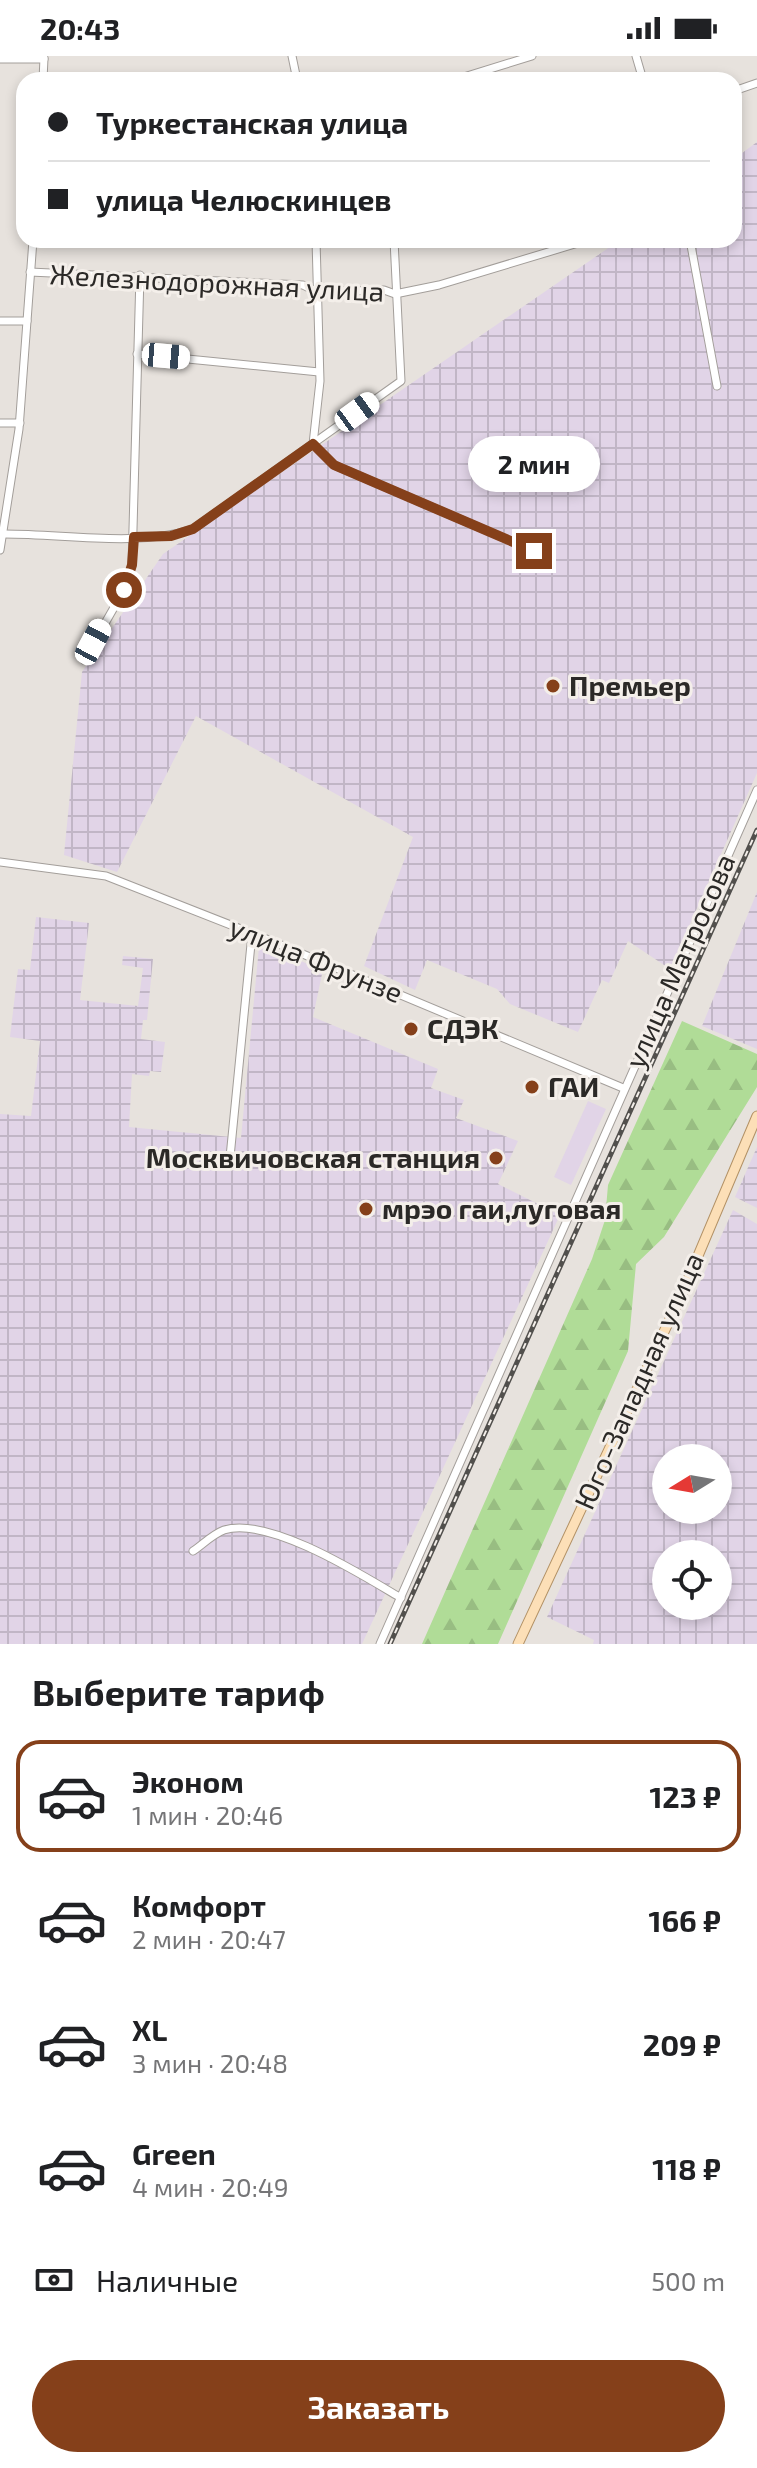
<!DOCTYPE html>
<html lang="ru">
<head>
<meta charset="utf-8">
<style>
	body { margin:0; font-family:"Exo 2",sans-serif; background:#f2f2f2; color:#202124; height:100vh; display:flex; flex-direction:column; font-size:30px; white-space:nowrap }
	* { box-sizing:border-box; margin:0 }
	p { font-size:26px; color:#757577 }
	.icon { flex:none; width:44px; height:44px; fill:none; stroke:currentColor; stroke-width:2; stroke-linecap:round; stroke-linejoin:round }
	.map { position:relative; height:1588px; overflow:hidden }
	.side { display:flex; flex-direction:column; background:#fff; flex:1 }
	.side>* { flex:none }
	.hud { position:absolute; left:16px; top:16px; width:726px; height:176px; border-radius:24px; box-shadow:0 4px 12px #0003; display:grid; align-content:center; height:176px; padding:0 32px; background:#fff }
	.needle { width:52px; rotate:259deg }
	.tools { position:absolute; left:652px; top:1388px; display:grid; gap:16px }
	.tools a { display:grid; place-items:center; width:80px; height:80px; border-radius:50%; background:#fff; box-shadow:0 4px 12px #0003; font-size:40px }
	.end { position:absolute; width:36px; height:36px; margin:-18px; border:10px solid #85401a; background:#fff; box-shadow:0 0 0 4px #fff }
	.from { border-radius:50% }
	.bubble { position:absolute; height:56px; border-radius:28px; background:#fff; box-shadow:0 4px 12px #0003; font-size:26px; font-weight:700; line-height:56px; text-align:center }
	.car { position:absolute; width:24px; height:48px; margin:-24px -12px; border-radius:10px; box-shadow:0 0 6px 2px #0007; background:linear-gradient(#fff 24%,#345 0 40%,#fff 0 76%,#345 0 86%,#fff 0) }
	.hud b { display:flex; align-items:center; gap:28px; height:76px; font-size:30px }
	.hud b+b { border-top:2px solid #e0e0e0 }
	.hud i { width:20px; height:20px; background:#202124 }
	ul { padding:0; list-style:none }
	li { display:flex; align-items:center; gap:24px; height:112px; margin:0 16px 12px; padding:0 16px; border:4px solid transparent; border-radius:24px }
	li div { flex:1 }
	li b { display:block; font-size:30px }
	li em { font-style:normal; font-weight:700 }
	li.selected { border-color:#85401a }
	li>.icon { width:72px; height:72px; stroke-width:1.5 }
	h2 { padding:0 32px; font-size:36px; line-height:96px }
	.pay { display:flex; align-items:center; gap:20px; height:88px; padding:0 32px; font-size:30px }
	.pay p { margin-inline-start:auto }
	.button { display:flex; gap:16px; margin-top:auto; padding:16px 32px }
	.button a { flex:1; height:92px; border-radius:48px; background:#85401a; color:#fff; font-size:32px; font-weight:700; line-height:92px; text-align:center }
	.status { display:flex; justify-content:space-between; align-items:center; height:56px; padding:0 40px; background:#fff; direction:ltr }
	.status svg { height:22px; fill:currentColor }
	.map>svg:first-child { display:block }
</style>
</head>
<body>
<div class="status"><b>20:43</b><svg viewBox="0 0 49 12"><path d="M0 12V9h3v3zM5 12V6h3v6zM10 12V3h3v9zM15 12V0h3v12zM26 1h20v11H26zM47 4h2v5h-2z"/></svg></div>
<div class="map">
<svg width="757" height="1588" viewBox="0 0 757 1588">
	<defs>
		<pattern id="industrial-grid" width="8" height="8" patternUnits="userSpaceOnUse" patternTransform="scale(2)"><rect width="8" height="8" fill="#e1d4e7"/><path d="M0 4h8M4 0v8" fill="none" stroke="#c1b6c6"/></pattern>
		<pattern id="forest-firs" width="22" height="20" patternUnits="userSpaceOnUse" patternTransform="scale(2)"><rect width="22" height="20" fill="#b0dc97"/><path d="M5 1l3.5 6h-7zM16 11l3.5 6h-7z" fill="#98bd82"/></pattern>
	</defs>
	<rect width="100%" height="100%" fill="#e7e2dd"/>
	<path fill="#e1d4e7" d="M588 1045 606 1053 571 1129 554 1121Z"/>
	<g fill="url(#industrial-grid)" fill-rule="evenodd">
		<path d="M757 86V717L670 913 628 885 609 927 602 924 578 976 510 948 497 933 427 904 415 934 364 910 413 781 196 660 117 816 64 799 82 616 163 498 620 184H734V103Z"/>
		<path d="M757 836V993L702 970Z"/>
		<path d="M36 861 89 867 80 944 138 950 143 912 122 909 123 900 153 903 147 964H143L141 983 165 986 161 1016 150 1015 149 1020 132 1018 129 1071 241 1082 259 891 273 892 312 910 322 918 313 961 438 1013 431 1032 464 1044 456 1062 518 1085 498 1128 560 1159 362 1588H0V1058L31 1060 40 985 10 981 18 913 30 914Z"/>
		<path d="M757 1091V1152L735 1141Z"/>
		<path d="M733 1154 757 1168V1588H593L594 1584 547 1561ZM666 1402H718V1454H666ZM666 1498H718V1550H666Z"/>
	</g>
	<path fill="url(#forest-firs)" d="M682 965 757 998V1031L664 1181 636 1208 628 1295 498 1588H422L592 1203 605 1164 608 1129Z"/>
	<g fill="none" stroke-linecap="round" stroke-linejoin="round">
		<defs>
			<g id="minor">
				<path d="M292 0 297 24"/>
				<path d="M636 0 643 24"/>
				<path d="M0 3H44"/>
				<path d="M43 24 44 2"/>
				<path d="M454 24 532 0"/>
				<path d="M734 35 757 27"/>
				<path d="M316 184 320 325 313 388 334 409 534 495"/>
				<path d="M690 184 717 330"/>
				<path d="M30 216 303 229 317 236 384 234 395 238 439 229 588 184"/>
				<path d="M0 265H27"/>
				<path d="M137 298 319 316"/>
				<path d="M0 367H20"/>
				<path d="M0 478C61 477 135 492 193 473L401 325 394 184"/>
				<path d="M0 494 19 373 33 184"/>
				<path d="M84 604 124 534 132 509 140 219"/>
				<path d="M0 806 106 820 274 886 623 1032"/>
				<path d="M230 1101 252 878"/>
				<path d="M193 1495C202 1489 213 1478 224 1474 269 1460 362 1519 401 1542"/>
				<path d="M380 1588 757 734"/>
			</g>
			<path id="major" d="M518 1588 684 1233 757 1060"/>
		</defs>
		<use href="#minor" stroke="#a39e9a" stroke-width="9"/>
		<use href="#major" stroke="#b29165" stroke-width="11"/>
		<use href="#minor" stroke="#fff" stroke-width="7"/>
		<use href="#major" stroke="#fcdfb7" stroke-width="9"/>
		<defs>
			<path id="rail" d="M390 1588 757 774"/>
		</defs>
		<use href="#rail" stroke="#52504d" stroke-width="5"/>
		<use href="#rail" stroke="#f4efea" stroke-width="2" stroke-dasharray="6" stroke-linecap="butt"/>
	</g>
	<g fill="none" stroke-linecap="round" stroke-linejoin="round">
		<path stroke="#85401a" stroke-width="10" d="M124 534 132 509 134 481 171 480 193 473 313 388 334 409 534 495"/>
	</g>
	<g fill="#85401a" stroke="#f4efea" stroke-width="3">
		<circle cx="553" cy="630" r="8"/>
		<circle cx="411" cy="973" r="8"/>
		<circle cx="532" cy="1031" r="8"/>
		<circle cx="496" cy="1102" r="8"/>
		<circle cx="366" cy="1153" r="8"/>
	</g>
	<g text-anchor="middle" stroke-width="6" stroke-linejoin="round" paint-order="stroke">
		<g font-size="28" fill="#2b2927" stroke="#f4efea">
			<text transform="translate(217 227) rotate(3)" y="10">Железнодорожная улица</text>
			<text transform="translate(316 904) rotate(22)" y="10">улица Фрунзе</text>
			<text transform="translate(680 905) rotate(-66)" y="10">улица Матросова</text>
			<text transform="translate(639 1325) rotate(-66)" y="10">Юго-Западная улица</text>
		</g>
		<g font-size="28" font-weight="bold" fill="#2b2927" stroke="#f4efea" text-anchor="start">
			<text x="569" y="640">Премьер</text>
			<text x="427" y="983">СДЭК</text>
			<text x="548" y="1041">ГАИ</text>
			<text x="480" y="1112" text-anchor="end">Москвичовская станция</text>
			<text x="382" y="1163">мрэо гаи,луговая</text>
		</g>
	</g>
</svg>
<div class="tools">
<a><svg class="needle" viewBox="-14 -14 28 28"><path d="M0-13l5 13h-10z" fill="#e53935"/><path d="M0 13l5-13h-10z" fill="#757577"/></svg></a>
<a><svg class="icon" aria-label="locate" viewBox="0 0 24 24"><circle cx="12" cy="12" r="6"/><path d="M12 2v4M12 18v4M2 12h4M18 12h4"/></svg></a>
</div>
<i class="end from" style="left:124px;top:534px"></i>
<i class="end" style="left:534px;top:495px"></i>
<div class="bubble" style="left:468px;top:380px;width:132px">2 мин</div>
<i class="car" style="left:166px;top:300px;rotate:95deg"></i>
<i class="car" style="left:357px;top:356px;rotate:54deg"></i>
<i class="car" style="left:93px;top:586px;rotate:28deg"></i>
<div class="hud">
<b><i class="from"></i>Туркестанская улица</b>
<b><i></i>улица Челюскинцев</b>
</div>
</div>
<section class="side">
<h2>Выберите тариф</h2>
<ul>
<li class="selected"><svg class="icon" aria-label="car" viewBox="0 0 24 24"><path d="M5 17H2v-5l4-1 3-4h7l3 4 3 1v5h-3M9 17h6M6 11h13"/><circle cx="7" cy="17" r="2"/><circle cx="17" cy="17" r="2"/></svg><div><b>Эконом</b><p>1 мин · 20:46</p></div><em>123 ₽</em></li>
<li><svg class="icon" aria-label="car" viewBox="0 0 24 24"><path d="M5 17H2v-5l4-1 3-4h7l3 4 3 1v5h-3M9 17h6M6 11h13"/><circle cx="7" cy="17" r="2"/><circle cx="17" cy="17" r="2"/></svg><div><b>Комфорт</b><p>2 мин · 20:47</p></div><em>166 ₽</em></li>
<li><svg class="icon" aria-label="car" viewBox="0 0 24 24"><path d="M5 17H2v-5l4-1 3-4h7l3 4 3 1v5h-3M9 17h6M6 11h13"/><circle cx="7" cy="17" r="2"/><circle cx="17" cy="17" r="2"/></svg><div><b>XL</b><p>3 мин · 20:48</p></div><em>209 ₽</em></li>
<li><svg class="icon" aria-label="car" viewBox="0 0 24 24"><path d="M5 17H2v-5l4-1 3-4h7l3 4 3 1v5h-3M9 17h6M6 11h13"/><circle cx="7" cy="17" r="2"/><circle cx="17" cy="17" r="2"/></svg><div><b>Green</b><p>4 мин · 20:49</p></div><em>118 ₽</em></li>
</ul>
<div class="pay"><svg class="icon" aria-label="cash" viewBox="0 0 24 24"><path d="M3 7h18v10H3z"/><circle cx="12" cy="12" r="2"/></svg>Наличные<p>500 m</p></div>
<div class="button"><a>Заказать</a></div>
</section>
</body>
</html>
